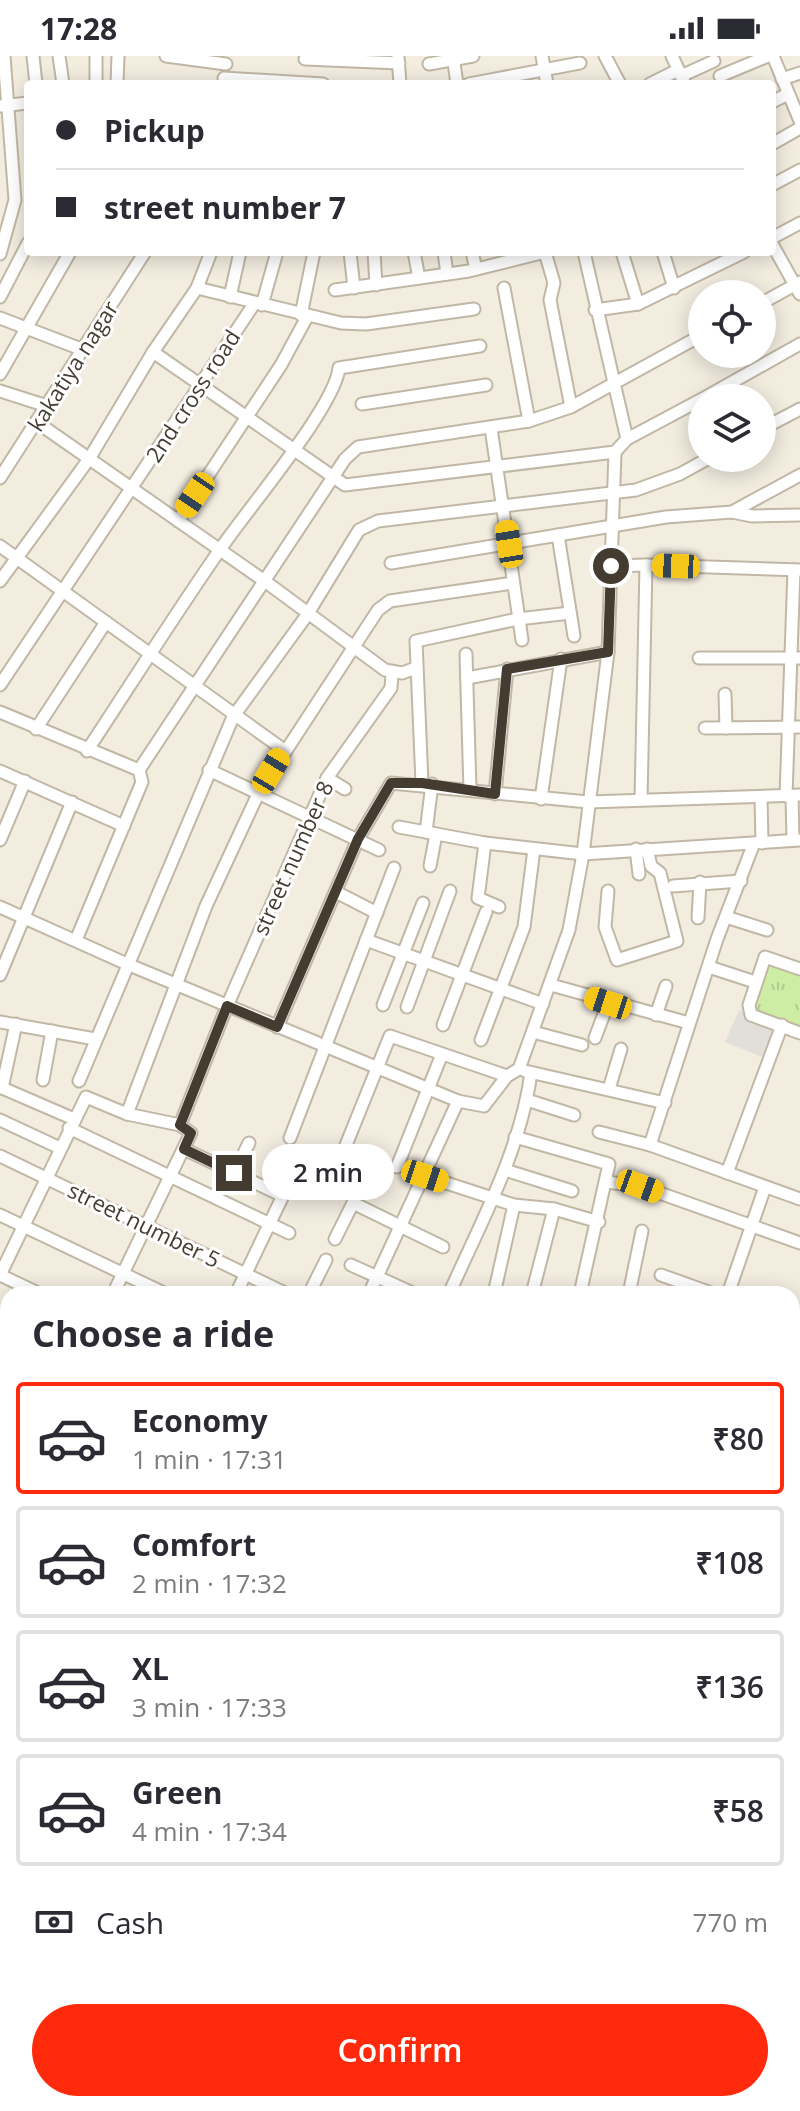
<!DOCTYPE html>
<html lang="en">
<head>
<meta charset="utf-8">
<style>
	body { margin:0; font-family:"Open Sans",sans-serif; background:#f2f2f3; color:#2b2b33; height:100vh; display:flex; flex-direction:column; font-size:30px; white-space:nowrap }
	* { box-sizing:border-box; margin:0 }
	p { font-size:26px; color:#7c7c81 }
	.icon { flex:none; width:44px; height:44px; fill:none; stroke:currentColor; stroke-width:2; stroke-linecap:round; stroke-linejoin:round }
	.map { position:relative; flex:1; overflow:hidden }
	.drawer { position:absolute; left:0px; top:1230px; width:800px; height:826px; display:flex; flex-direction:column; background:#fff; border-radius:24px 24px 0 0; box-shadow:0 4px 20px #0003 }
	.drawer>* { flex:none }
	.guide { position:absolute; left:24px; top:24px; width:752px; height:176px; border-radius:8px; box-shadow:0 4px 20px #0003; display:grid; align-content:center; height:176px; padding:0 32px; background:#fff }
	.tools { position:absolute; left:688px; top:224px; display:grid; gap:16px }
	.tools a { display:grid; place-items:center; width:88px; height:88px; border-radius:50%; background:#fff; box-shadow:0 4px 20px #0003; font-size:40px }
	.end { position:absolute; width:36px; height:36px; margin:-18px; border:10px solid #443c31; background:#fff; box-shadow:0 0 0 4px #fff }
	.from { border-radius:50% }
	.bubble { position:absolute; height:56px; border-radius:28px; background:#fff; box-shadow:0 4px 20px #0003; font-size:26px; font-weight:600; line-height:56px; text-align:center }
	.car { position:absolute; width:24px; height:48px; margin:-24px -12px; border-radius:10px; box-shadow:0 0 6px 2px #0007; background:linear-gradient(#f5c518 24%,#345 0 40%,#f5c518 0 76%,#345 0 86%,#f5c518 0) }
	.guide b { display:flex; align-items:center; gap:28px; height:76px; font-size:30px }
	.guide b+b { border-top:2px solid #e1e1e2 }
	.guide i { width:20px; height:20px; background:#2b2b33 }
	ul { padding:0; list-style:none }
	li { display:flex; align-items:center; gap:24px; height:112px; margin:0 16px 12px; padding:0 16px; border:4px solid #e1e1e2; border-radius:8px }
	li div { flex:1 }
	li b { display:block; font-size:30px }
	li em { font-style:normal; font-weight:600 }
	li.selected { border-color:#ff290b }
	li>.icon { width:72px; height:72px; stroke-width:1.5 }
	h2 { padding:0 32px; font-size:36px; line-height:96px }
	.pay { display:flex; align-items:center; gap:20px; height:88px; padding:0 32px; font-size:30px }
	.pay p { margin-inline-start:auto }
	.cta { display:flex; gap:16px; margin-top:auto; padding:16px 32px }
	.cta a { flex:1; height:92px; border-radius:48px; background:#ff290b; color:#fff; font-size:32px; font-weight:600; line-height:92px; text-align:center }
	.status { display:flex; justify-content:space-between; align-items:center; height:56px; padding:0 40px; background:#fff; direction:ltr }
	.status svg { height:22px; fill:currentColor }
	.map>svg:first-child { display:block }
</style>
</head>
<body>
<div class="status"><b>17:28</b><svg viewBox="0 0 49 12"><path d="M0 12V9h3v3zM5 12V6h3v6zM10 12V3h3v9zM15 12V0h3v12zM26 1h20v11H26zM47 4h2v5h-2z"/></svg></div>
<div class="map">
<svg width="800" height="2055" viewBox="0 0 800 2055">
	<defs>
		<pattern id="park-tufts" width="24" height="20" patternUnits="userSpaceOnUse" patternTransform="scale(2)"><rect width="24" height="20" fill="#cdeca4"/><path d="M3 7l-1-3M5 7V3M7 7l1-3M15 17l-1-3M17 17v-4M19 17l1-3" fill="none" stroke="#b1cb8e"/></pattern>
	</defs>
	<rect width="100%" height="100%" fill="#f3ede0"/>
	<path fill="url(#park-tufts)" d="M764 902 800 913V977L749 956Z"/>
	<path fill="#e2dfda" d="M739 954 777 971 767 1003 725 986Z"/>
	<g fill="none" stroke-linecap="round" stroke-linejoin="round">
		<defs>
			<g id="minor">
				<path d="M33 0 36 28"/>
				<path d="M59 0 63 28"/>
				<path d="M166 0 226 8"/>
				<path d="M453 0 457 28"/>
				<path d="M542 0 547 28"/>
				<path d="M605 0 620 28"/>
				<path d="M672 0 685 28"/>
				<path d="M773 0 800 65"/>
				<path d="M398 1 400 28"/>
				<path d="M305 3 399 7"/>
				<path d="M429 8 473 0"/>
				<path d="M681 20 714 5"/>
				<path d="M720 20 768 0"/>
				<path d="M224 22 323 28"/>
				<path d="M782 23 800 17"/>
				<path d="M96 28V0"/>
				<path d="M117 28 118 0"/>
				<path d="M469 28 580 7"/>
				<path d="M650 28 678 14"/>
				<path d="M772 46 788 38"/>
				<path d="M0 50 28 47"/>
				<path d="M772 88 800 72"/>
				<path d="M772 129 800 114"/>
				<path d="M772 182 800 167"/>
				<path d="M772 188 800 238"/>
				<path d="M350 196 354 232"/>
				<path d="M374 196 376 229"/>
				<path d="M414 196 419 222"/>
				<path d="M444 196 447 218"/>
				<path d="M472 196 476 213"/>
				<path d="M545 196 554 227 550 244 571 351"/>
				<path d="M622 196 638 248"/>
				<path d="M663 196 674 232"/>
				<path d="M0 198 15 144 4 0"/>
				<path d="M197 232 341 267 366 268 474 253"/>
				<path d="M504 232 529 365"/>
				<path d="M335 234 469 215 545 196"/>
				<path d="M0 241 28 187"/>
				<path d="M230 241 240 196"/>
				<path d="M762 247 800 226"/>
				<path d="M262 249 277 196"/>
				<path d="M595 254 638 248 744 196"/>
				<path d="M301 259 314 196"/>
				<path d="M0 262 81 293"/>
				<path d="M153 296 345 429 615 396 627 383 584 196"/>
				<path d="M0 318 70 196"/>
				<path d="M0 335 47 350"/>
				<path d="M704 342 800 288"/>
				<path d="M362 348 486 329"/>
				<path d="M38 367 266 526 385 614 402 617 416 612"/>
				<path d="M491 372 522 584"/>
				<path d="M762 373 800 353"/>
				<path d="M627 383 702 343"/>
				<path d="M0 422 145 196"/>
				<path d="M732 456 800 419"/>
				<path d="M178 465 281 309 307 261"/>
				<path d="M558 479 574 580"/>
				<path d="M0 490 284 694"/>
				<path d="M391 507 666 461 732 456 752 460 800 459"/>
				<path d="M611 510 646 509"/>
				<path d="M0 525 89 403 153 296 197 232 211 196"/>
				<path d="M466 598 470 734"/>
				<path d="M699 602H800"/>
				<path d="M467 622 608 596"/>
				<path d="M0 629 254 248"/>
				<path d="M725 638 726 672"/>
				<path d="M0 656 139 714"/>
				<path d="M705 672 800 671"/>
				<path d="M36 673 106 566"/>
				<path d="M87 695C131 628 174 560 219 495 245 456 335 351 339 312L480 290"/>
				<path d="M209 714 379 794"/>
				<path d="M0 715 124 770"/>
				<path d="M327 722 345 733"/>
				<path d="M422 727 416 585 518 563 570 557"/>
				<path d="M495 738 507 613"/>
				<path d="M786 740 794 514"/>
				<path d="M792 740 793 784"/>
				<path d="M761 741 762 787"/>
				<path d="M541 743 561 603"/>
				<path d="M641 744 646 509 800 514"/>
				<path d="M399 771 485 787 583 798 800 784"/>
				<path d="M426 776 432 728"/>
				<path d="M0 784 25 725"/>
				<path d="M485 787 478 842 499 851"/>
				<path d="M636 793 639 818"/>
				<path d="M430 810 436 778"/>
				<path d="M673 830 741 825"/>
				<path d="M608 835 605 871 617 904 677 885 660 817 651 810 647 793"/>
				<path d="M336 836 377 857"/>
				<path d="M0 851 127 908 458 1045 484 1050 507 1020 519 1013 569 874 583 798 608 596 615 396"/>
				<path d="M726 861 767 874"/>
				<path d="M698 862 700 826"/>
				<path d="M76 884 142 726 139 714 345 403 358 391 529 365 571 351 702 279"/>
				<path d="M366 884 543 948"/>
				<path d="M709 911 755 926"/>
				<path d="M800 913 765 901 749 949 751 959 800 977"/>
				<path d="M0 919 72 746"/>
				<path d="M551 929 689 967"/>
				<path d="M383 949 423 847"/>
				<path d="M407 951 450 835"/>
				<path d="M656 959 666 930"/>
				<path d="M0 966 95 983"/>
				<path d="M443 969 486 856"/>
				<path d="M277 971 358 783 391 727 588 746 800 739"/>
				<path d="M533 976 582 989"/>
				<path d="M595 982 608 947"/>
				<path d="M481 984 524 871 534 793"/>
				<path d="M525 1015 665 1047"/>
				<path d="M43 1024 52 975"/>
				<path d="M79 1025 233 661 307 559 359 474 378 465 636 434 680 418 709 402"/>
				<path d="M0 1031 74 1063"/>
				<path d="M2 1032 16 968"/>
				<path d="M609 1033 621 993"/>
				<path d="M527 1044 574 1059"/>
				<path d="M127 1058 206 850 259 736 378 554 390 545 513 527"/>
				<path d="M0 1064 60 1092"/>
				<path d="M180 1069 227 950 327 722 391 632 392 618"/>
				<path d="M69 1072 289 1177"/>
				<path d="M599 1076 650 1089 800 1143"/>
				<path d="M515 1081 609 1108 580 1238"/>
				<path d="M290 1082 394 812"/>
				<path d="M650 1089 717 883 754 787"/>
				<path d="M184 1093 283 1140"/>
				<path d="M342 1099 390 980 507 1020"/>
				<path d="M0 1100 287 1238"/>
				<path d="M368 1111 353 1147 443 1191"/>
				<path d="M397 1111 442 998"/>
				<path d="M505 1114 572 1135"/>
				<path d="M234 1117 249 1087"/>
				<path d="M727 1117 782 969"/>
				<path d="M425 1120 514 1149 554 1153 599 1166"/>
				<path d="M606 1126 640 1130 800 1187"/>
				<path d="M0 1159 166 1238"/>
				<path d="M335 1183 353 1147"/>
				<path d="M351 1209 415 1238"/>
				<path d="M0 1219 86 1041 127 1058 180 1069 191 1077 113 1238"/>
				<path d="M0 1219 40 1238"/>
				<path d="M661 1219 714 1238"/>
				<path d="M236 1238 300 1104"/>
				<path d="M309 1238 326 1204"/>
				<path d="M369 1238 458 1045"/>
				<path d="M449 1238C481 1166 520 1096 531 1017"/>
				<path d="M494 1238 514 1149"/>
				<path d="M532 1238 554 1153"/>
				<path d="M629 1238 642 1175"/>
				<path d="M728 1238 765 1131"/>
				<path d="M792 1265 800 1267"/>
				<path d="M0 1278 8 1282"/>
				<path d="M792 1336 800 1325"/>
				<path d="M0 1339 8 1343"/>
				<path d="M792 1413 800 1411"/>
				<path d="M792 1503 800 1501"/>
				<path d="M0 1585 8 1527"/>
				<path d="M0 1651 8 1652"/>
				<path d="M792 1663H800"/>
				<path d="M792 1698 798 1677"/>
				<path d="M792 1763 800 1765"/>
				<path d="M0 1807 8 1748"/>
				<path d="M0 1889 8 1893"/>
				<path d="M0 1937 8 1917"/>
				<path d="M792 1974 800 1976"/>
				<path d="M0 2012 8 2016"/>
				<path d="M88 2048 98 2055"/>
				<path d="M232 2048 245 2055"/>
				<path d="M455 2048 478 2054"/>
				<path d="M694 2048 716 2055"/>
				<path d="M12 2055 15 2048"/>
				<path d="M144 2055 148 2048"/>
				<path d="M181 2055 184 2050"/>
				<path d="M275 2055 279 2048"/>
				<path d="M301 2055 305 2048"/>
				<path d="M353 2055 355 2048"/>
				<path d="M403 2055 404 2048"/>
				<path d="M547 2055 549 2048"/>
				<path d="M597 2055H598"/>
				<path d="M614 2055 616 2048"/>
				<path d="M753 2055 755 2048"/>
			</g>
		</defs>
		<use href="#minor" stroke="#c1b7a5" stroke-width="15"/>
		<use href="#minor" stroke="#fff" stroke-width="11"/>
	</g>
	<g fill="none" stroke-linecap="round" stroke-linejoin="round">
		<path stroke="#443c31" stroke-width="10" d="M234 1117 184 1093 191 1077 180 1069 227 950 277 971 358 783 391 727H422L495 738 507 613 608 596 611 510"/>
	</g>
	<g text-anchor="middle" stroke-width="6" stroke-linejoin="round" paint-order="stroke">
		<g font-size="22" fill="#443c31" stroke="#fff">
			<text transform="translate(73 310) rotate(-58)" y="8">kakatiya nagar</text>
			<text transform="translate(193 340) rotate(-57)" y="8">2nd cross road</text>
			<text transform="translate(293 802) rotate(-66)" y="8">street number 8</text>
			<text transform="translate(144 1169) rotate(26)" y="8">street number 5</text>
		</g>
	</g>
</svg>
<div class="tools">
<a><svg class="icon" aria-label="locate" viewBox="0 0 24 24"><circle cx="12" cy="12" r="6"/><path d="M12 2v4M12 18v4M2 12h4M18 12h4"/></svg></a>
<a><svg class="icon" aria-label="layers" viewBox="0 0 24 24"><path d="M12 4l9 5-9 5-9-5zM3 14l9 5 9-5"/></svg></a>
</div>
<i class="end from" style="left:611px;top:510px"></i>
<i class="end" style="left:234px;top:1117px"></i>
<div class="bubble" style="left:262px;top:1088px;width:132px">2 min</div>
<i class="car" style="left:195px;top:439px;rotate:214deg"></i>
<i class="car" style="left:509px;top:488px;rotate:351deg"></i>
<i class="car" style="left:676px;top:510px;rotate:272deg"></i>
<i class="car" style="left:271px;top:715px;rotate:31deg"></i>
<i class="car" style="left:608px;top:947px;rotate:288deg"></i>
<i class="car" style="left:425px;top:1120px;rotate:108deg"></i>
<i class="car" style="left:640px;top:1130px;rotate:110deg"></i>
<div class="guide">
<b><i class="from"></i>Pickup</b>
<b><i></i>street number 7</b>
</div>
<section class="drawer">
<h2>Choose a ride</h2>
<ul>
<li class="selected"><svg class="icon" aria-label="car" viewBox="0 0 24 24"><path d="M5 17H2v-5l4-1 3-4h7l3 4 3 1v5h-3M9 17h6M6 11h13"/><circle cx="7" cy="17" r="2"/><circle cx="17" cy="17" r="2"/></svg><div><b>Economy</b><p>1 min · 17:31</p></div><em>₹80</em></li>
<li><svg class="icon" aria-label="car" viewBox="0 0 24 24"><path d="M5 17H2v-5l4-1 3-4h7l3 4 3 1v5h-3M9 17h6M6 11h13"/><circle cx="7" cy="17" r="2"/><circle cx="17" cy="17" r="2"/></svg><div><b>Comfort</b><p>2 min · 17:32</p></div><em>₹108</em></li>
<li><svg class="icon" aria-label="car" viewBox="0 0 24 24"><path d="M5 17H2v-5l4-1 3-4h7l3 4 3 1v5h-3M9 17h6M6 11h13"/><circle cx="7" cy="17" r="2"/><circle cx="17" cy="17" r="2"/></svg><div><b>XL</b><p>3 min · 17:33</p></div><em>₹136</em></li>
<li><svg class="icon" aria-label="car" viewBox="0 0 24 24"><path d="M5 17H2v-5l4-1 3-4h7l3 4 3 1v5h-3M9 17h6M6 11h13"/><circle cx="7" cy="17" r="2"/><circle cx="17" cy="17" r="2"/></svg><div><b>Green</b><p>4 min · 17:34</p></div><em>₹58</em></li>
</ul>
<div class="pay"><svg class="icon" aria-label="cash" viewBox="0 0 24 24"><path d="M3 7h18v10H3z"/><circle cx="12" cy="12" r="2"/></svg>Cash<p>770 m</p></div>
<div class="cta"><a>Confirm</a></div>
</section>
</div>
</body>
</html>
